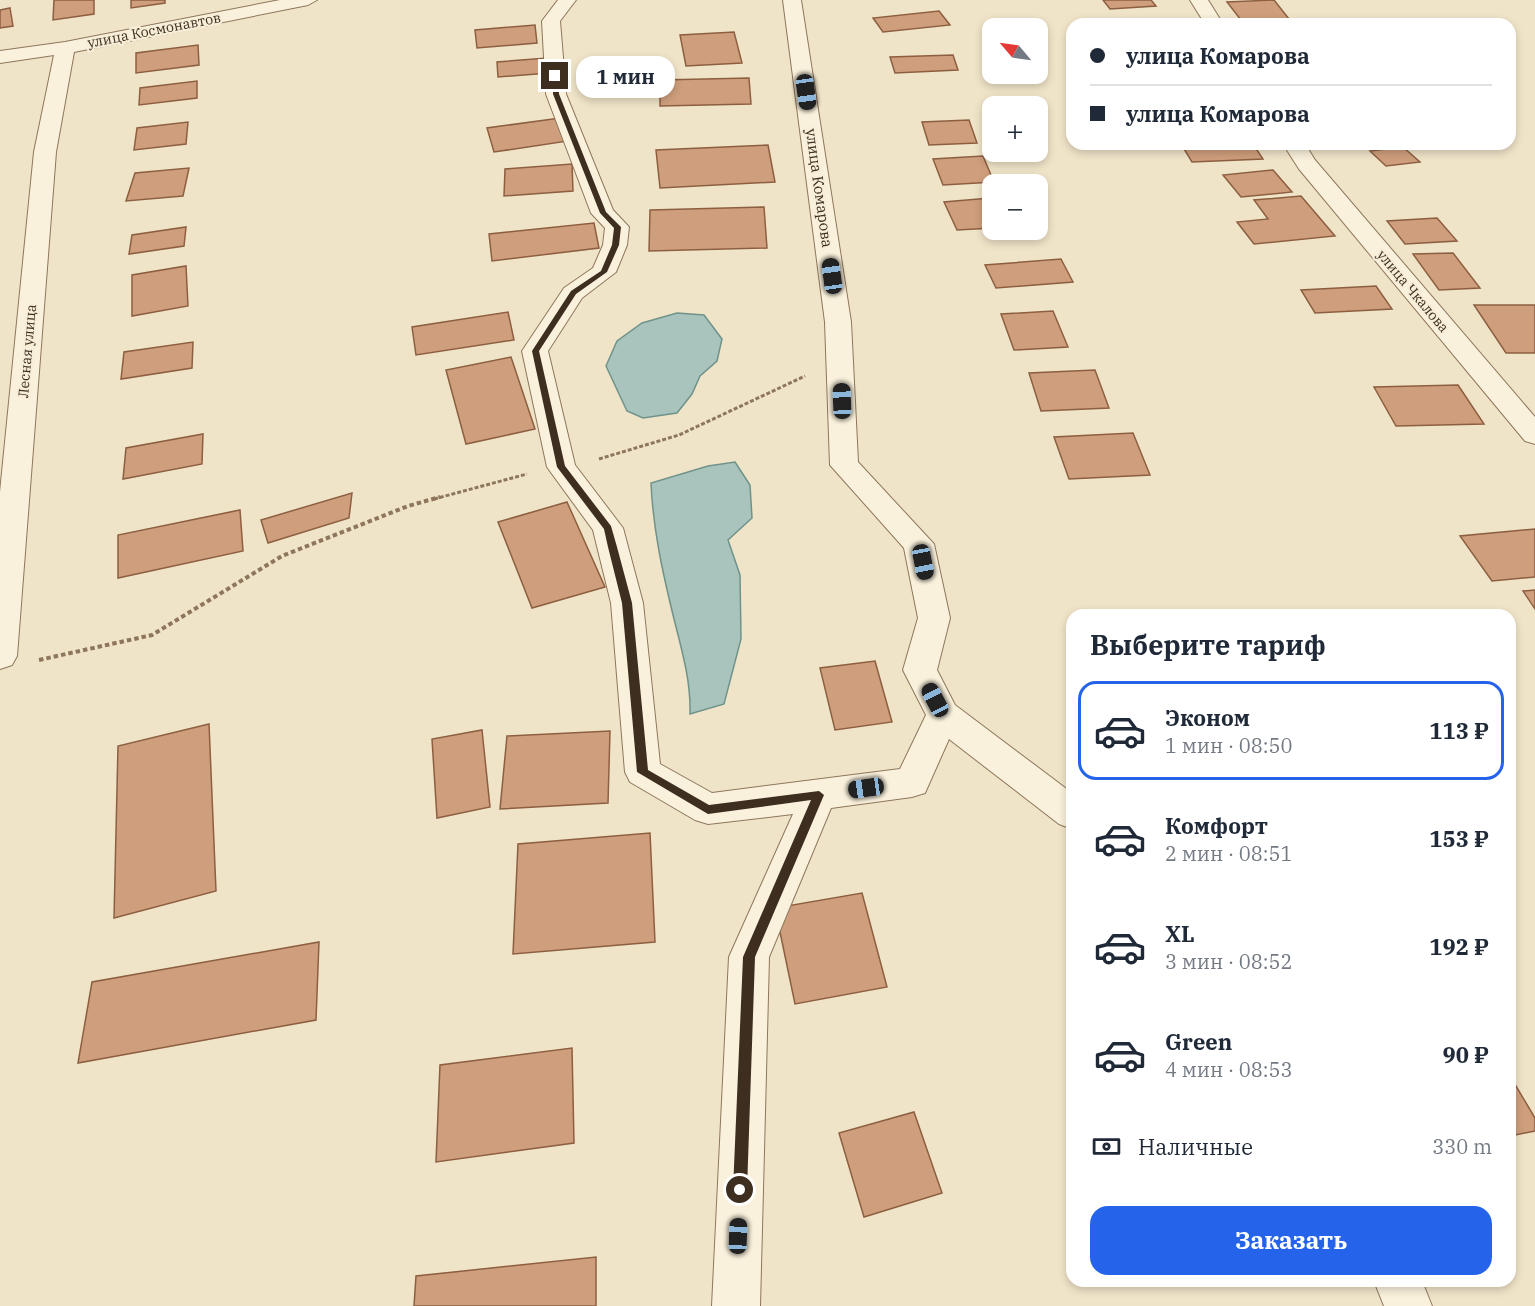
<!DOCTYPE html>
<html lang="ru">
<head>
<meta charset="utf-8">
<style>
	body { margin:0; font-family:"IBM Plex Serif",serif; background:#f6f6f7; color:#1f2937; height:100vh; display:flex; flex-direction:column; font-size:22px; white-space:nowrap }
	* { box-sizing:border-box; margin:0 }
	p { font-size:20px; color:#747a83 }
	.icon { flex:none; width:33px; height:33px; fill:none; stroke:currentColor; stroke-width:2; stroke-linecap:round; stroke-linejoin:round }
	.map { position:relative; flex:1; overflow:hidden }
	.side { position:absolute; left:1066px; top:609px; width:450px; height:678px; display:flex; flex-direction:column; background:#fff; border-radius:18px; box-shadow:0 3px 9px #0003 }
	.side>* { flex:none }
	.banner { position:absolute; left:1066px; top:18px; width:450px; height:132px; border-radius:18px; box-shadow:0 3px 9px #0003; display:grid; align-content:center; height:132px; padding:0 24px; background:#fff }
	.needle { width:39px; rotate:299deg }
	.fabs { position:absolute; left:982px; top:18px; display:grid; gap:12px }
	.fabs a { display:grid; place-items:center; width:66px; height:66px; border-radius:12px; background:#fff; box-shadow:0 3px 9px #0003; font-size:30px }
	.end { position:absolute; width:27px; height:27px; margin:-14px; border:8px solid #3d2e20; background:#fff; box-shadow:0 0 0 3px #fff }
	.from { border-radius:50% }
	.bubble { position:absolute; height:42px; border-radius:18px; background:#fff; box-shadow:0 3px 9px #0003; font-size:20px; font-weight:700; line-height:42px; text-align:center }
	.car { position:absolute; width:18px; height:36px; margin:-18px -9px; border-radius:8px; box-shadow:0 0 4px 2px #0007; background:linear-gradient(#222 24%,#8ab4d8 0 40%,#222 0 76%,#8ab4d8 0 86%,#222 0) }
	.banner b { display:flex; align-items:center; gap:21px; height:57px; font-size:22px }
	.banner b+b { border-top:2px solid #e0e1e3 }
	.banner i { width:15px; height:15px; background:#1f2937 }
	ul { padding:0; list-style:none }
	li { display:flex; align-items:center; gap:18px; height:99px; margin:0 12px 9px; padding:0 12px; border:3px solid transparent; border-radius:18px }
	li div { flex:1 }
	li b { display:block; font-size:22px }
	li em { font-style:normal; font-weight:700 }
	li.active { border-color:#2563eb }
	li>.icon { width:54px; height:54px; stroke-width:1.5 }
	h2 { padding:0 24px; font-size:27px; line-height:72px }
	.pay { display:flex; align-items:center; gap:15px; height:66px; padding:0 24px; font-size:22px }
	.pay p { margin-inline-start:auto }
	.primary-button { display:flex; gap:12px; margin-top:auto; padding:12px 24px }
	.primary-button a { flex:1; height:69px; border-radius:18px; background:#2563eb; color:#fff; font-size:24px; font-weight:700; line-height:69px; text-align:center }
	.map>svg:first-child { display:block }
</style>
</head>
<body>
<div class="map">
<svg width="1535" height="1306" viewBox="0 0 1535 1306">
	<rect width="100%" height="100%" fill="#f0e4c8"/>
	<g fill="#a9c4bc" stroke="#6f938a" stroke-width="1.5">
		<path d="M677 313 704 315 722 339 717 361 700 376 692 394 677 413 643 418 627 411 606 366 617 341 642 323Z"/>
		<path d="M735 462 750 485 752 518 728 540 740 575 741 639 724 704 690 714C691 681 682 651 674 619 663 574 653 530 651 483L708 466Z"/>
	</g>
	<g fill="#cf9f7d" stroke="#8d5f41" stroke-width="1.5">
		<path d="M54 0H94V14L53 20Z"/>
		<path d="M131 0H165V3L131 8Z"/>
		<path d="M1103 0H1151L1156 6 1110 9Z"/>
		<path d="M1274 0 1293 24H1244L1227 2Z"/>
		<path d="M10 8 13 26 0 28V10Z"/>
		<path d="M939 11 950 25 883 32 873 18Z"/>
		<path d="M535 25 537 43 477 48 475 30Z"/>
		<path d="M734 32 742 63 686 66 680 35Z"/>
		<path d="M198 45 199 65 136 73V53Z"/>
		<path d="M953 55 958 70 895 73 890 57Z"/>
		<path d="M547 58 549 73 498 77 497 62Z"/>
		<path d="M749 78 751 104 660 106V80Z"/>
		<path d="M197 81V98L139 105 140 88Z"/>
		<path d="M560 118 568 141 494 152 487 128Z"/>
		<path d="M969 120 977 143 929 145 922 122Z"/>
		<path d="M188 122 186 144 134 150 137 128Z"/>
		<path d="M1181 144H1253L1263 159 1192 162Z"/>
		<path d="M768 145 775 182 660 188 656 150Z"/>
		<path d="M1403 147 1420 162 1386 166 1370 151Z"/>
		<path d="M983 156 994 182 943 185 933 159Z"/>
		<path d="M572 164 573 191 504 196 505 169Z"/>
		<path d="M189 168 183 196 126 201 135 173Z"/>
		<path d="M1273 170 1292 192 1241 197 1223 175Z"/>
		<path d="M1301 196 1335 236 1254 244 1237 222 1268 219 1254 200Z"/>
		<path d="M990 198 993 205V228L957 230 944 202Z"/>
		<path d="M764 207 767 248 649 251 650 210Z"/>
		<path d="M1437 218 1457 241 1405 244 1387 221Z"/>
		<path d="M594 223 599 248 492 261 489 234Z"/>
		<path d="M186 227 184 246 129 254 132 235Z"/>
		<path d="M1453 253 1480 288 1439 290 1413 254Z"/>
		<path d="M1061 259 1073 282 996 288 985 265Z"/>
		<path d="M186 266 188 306 132 316V275Z"/>
		<path d="M1376 286 1392 309 1315 313 1301 290Z"/>
		<path d="M1474 305H1535V353H1506Z"/>
		<path d="M1053 311 1068 347 1014 350 1001 314Z"/>
		<path d="M508 312 514 340 416 355 412 327Z"/>
		<path d="M193 342 192 368 121 379 124 352Z"/>
		<path d="M511 357 535 429 466 444 446 370Z"/>
		<path d="M1095 370 1109 408 1041 411 1029 373Z"/>
		<path d="M1458 385 1484 424 1396 426 1374 387Z"/>
		<path d="M1133 433 1150 475 1069 479 1054 437Z"/>
		<path d="M203 434 202 464 123 479 126 448Z"/>
		<path d="M352 493 349 518 268 543 261 520Z"/>
		<path d="M567 502 605 587 532 608 498 522Z"/>
		<path d="M240 510 243 551 118 578V535Z"/>
		<path d="M1535 529V577L1492 581 1460 536Z"/>
		<path d="M1535 590V609L1523 591Z"/>
		<path d="M875 661 892 722 835 730 820 668Z"/>
		<path d="M209 724 216 891 114 918 118 746Z"/>
		<path d="M482 730 490 807 437 818 432 739Z"/>
		<path d="M610 731 608 803 500 809 507 736Z"/>
		<path d="M650 833 655 942 513 954 518 844Z"/>
		<path d="M862 893 887 987 795 1004 775 908Z"/>
		<path d="M319 942 316 1020 78 1063 92 982Z"/>
		<path d="M572 1048 574 1143 436 1162 440 1065Z"/>
		<path d="M1510 1076 1535 1118V1131L1510 1136Z"/>
		<path d="M914 1112 942 1193 864 1217 839 1133Z"/>
		<path d="M596 1257V1306H414L416 1276Z"/>
	</g>
	<g fill="none" stroke-linecap="round" stroke-linejoin="round">
		<defs>
			<g id="minor">
				<path d="M280 0H317L308 5 74 52 56 152 17 656 12 665 0 669V492L34 152 54 55 0 63V51L65 42Z"/>
				<path d="M558 0H576L560 21 566 94 613 210 629 227 627 245 616 272 582 298 548 351 575 465 623 528 643 603 660 764 712 793 900 769 926 715 903 670 918 618 904 548 830 465 825 322 783 0H801L851 322 858 462 934 544 950 618 937 670 955 705 1072 793V829L1059 824 949 739 925 793 912 797 831 808 769 957 760 1306H712L729 957 793 814 708 824 695 820 630 782 625 772 611 603 593 530 547 467 522 351 564 288 593 268 603 245 605 228 591 213 546 94 542 21Z"/>
				<path d="M1190 0H1208L1223 24H1205Z"/>
				<path d="M1283 144H1305L1315 160 1535 417V444L1525 441 1299 169Z"/>
				<path d="M1374 1281H1422L1432 1306H1384Z"/>
			</g>
		</defs>
		<use href="#minor" stroke="#8d765c" stroke-width="2"/>
		<g stroke="#8d765c" stroke-width="3" stroke-dasharray="4 2" stroke-linecap="butt">
			<path d="M599 459 679 435 805 376"/>
			<path d="M434 499 527 474"/>
		</g>
		<path stroke="#8d765c" stroke-width="4" stroke-dasharray="4.5 3" stroke-linecap="butt" d="M39 660 152 635 282 556 408 506 440 497"/>
		<use href="#minor" fill="#faf1dc" fill-rule="evenodd"/>
	</g>
	<path fill="#3d2e20" d="M553 75 558 76 559 94 606 212 621 227 619 245 607 272 576 294 539 351 565 466 611 526 617 547 632 603 648 770 709 805 819 791 824 795 755 957 747 1190 740 1196 733 1190 743 957 811 800 708 814 637 772 622 603 608 547 604 529 557 467 532 351 571 291 601 271 612 245 614 228 600 213 553 94Z"/>
	<g text-anchor="middle" stroke-width="4.5" stroke-linejoin="round" paint-order="stroke">
		<g font-size="14" fill="#3d2e20" stroke="#f7eed8">
			<text transform="translate(154 30) rotate(-11)" y="5">улица Космонавтов</text>
			<text transform="translate(1413 291) rotate(50)" y="5">улица Чкалова</text>
			<text transform="translate(27 351) rotate(-85)" y="5">Лесная улица</text>
		</g>
		<g font-size="15" fill="#3d2e20" stroke="#f7eed8">
			<text transform="translate(819 188) rotate(82)" y="5">улица Комарова</text>
		</g>
	</g>
</svg>
<div class="fabs">
<a><svg class="needle" viewBox="-14 -14 28 28"><path d="M0-13l5 13h-10z" fill="#e53935"/><path d="M0 13l5-13h-10z" fill="#747a83"/></svg></a>
<a>+</a>
<a>−</a>
</div>
<i class="end from" style="left:740px;top:1190px"></i>
<i class="end" style="left:555px;top:76px"></i>
<div class="bubble" style="left:576px;top:56px;width:99px">1 мин</div>
<i class="car" style="left:806px;top:92px;rotate:172deg"></i>
<i class="car" style="left:832px;top:276px;rotate:352deg"></i>
<i class="car" style="left:842px;top:401px;rotate:358deg"></i>
<i class="car" style="left:923px;top:562px;rotate:169deg"></i>
<i class="car" style="left:935px;top:700px;rotate:332deg"></i>
<i class="car" style="left:866px;top:788px;rotate:262deg"></i>
<i class="car" style="left:738px;top:1236px;rotate:2deg"></i>
<div class="banner">
<b><i class="from"></i>улица Комарова</b>
<b><i></i>улица Комарова</b>
</div>
<section class="side">
<h2>Выберите тариф</h2>
<ul>
<li class="active"><svg class="icon" aria-label="car" viewBox="0 0 24 24"><path d="M5 17H2v-5l4-1 3-4h7l3 4 3 1v5h-3M9 17h6M6 11h13"/><circle cx="7" cy="17" r="2"/><circle cx="17" cy="17" r="2"/></svg><div><b>Эконом</b><p>1 мин · 08:50</p></div><em>113 ₽</em></li>
<li><svg class="icon" aria-label="car" viewBox="0 0 24 24"><path d="M5 17H2v-5l4-1 3-4h7l3 4 3 1v5h-3M9 17h6M6 11h13"/><circle cx="7" cy="17" r="2"/><circle cx="17" cy="17" r="2"/></svg><div><b>Комфорт</b><p>2 мин · 08:51</p></div><em>153 ₽</em></li>
<li><svg class="icon" aria-label="car" viewBox="0 0 24 24"><path d="M5 17H2v-5l4-1 3-4h7l3 4 3 1v5h-3M9 17h6M6 11h13"/><circle cx="7" cy="17" r="2"/><circle cx="17" cy="17" r="2"/></svg><div><b>XL</b><p>3 мин · 08:52</p></div><em>192 ₽</em></li>
<li><svg class="icon" aria-label="car" viewBox="0 0 24 24"><path d="M5 17H2v-5l4-1 3-4h7l3 4 3 1v5h-3M9 17h6M6 11h13"/><circle cx="7" cy="17" r="2"/><circle cx="17" cy="17" r="2"/></svg><div><b>Green</b><p>4 мин · 08:53</p></div><em>90 ₽</em></li>
</ul>
<div class="pay"><svg class="icon" aria-label="cash" viewBox="0 0 24 24"><path d="M3 7h18v10H3z"/><circle cx="12" cy="12" r="2"/></svg>Наличные<p>330 m</p></div>
<div class="primary-button"><a>Заказать</a></div>
</section>
</div>
</body>
</html>
